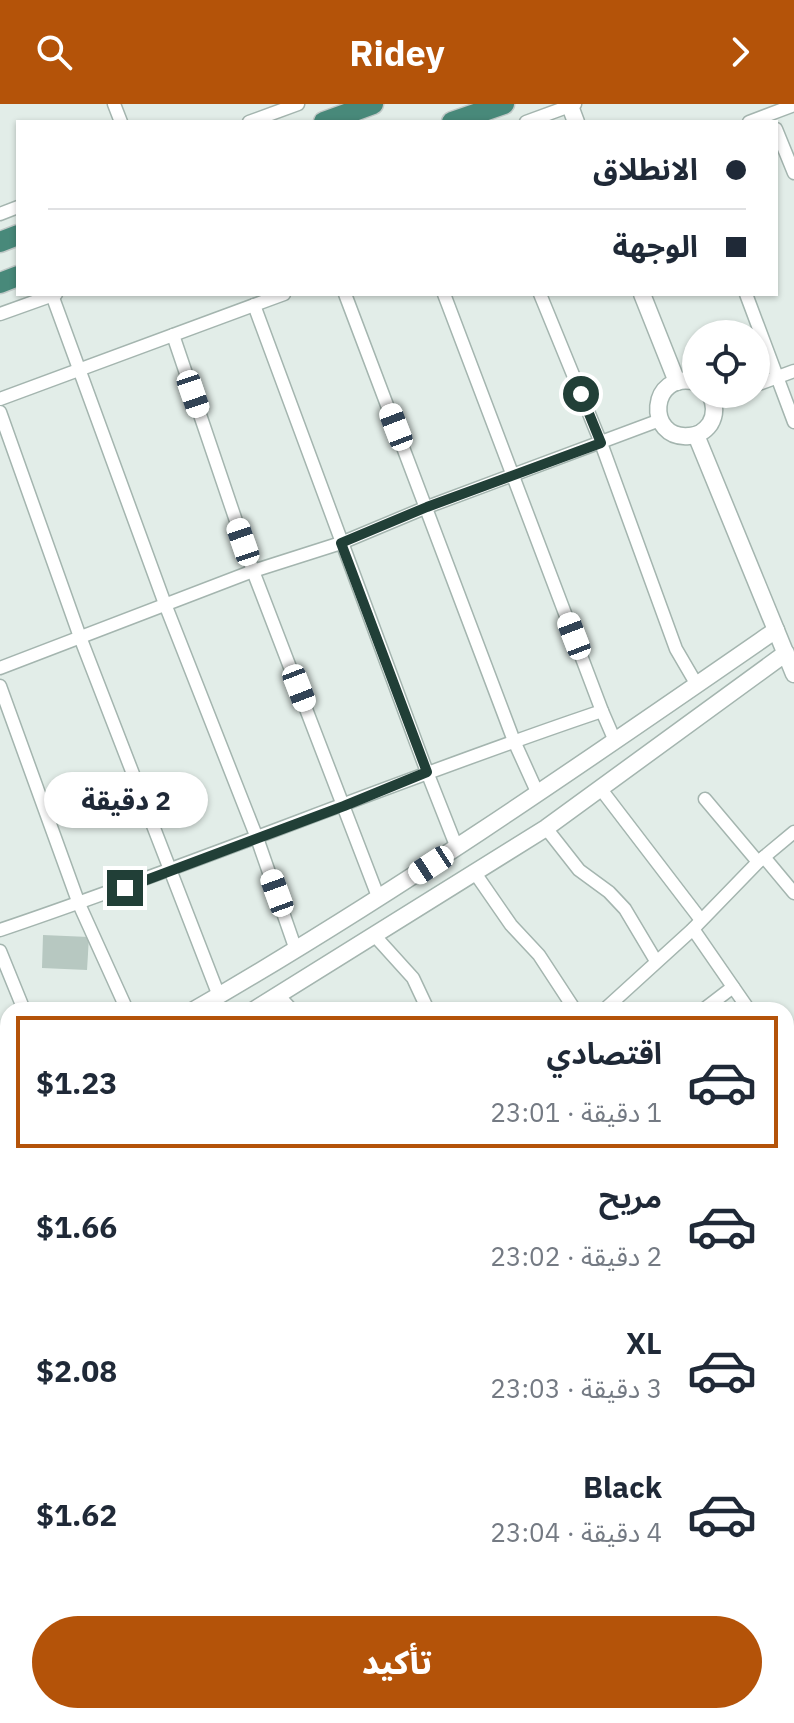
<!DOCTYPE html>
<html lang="ar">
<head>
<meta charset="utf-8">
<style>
	body { margin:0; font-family:"IBM Plex Sans","Noto Sans Arabic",sans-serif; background:#f6f6f7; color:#1f2937; direction:rtl; height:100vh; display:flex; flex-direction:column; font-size:30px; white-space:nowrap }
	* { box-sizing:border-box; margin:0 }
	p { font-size:26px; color:#747a83 }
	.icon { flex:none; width:44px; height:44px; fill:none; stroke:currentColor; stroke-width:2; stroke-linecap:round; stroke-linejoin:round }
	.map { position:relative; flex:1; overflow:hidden; direction:ltr }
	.side { position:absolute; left:0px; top:898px; width:794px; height:722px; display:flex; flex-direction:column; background:#fff; border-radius:24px 24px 0 0; box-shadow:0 2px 6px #0004; direction:rtl }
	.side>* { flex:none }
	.banner { position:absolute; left:16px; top:16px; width:762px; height:176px; border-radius:0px; box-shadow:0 2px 6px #0004; direction:rtl; display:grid; align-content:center; height:176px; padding:0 32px; background:#fff }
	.buttons { position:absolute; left:682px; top:216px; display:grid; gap:16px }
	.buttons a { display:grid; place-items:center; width:88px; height:88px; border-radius:50%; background:#fff; box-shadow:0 2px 6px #0004; font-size:40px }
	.end { position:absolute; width:36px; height:36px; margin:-18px; border:10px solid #213f37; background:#fff; box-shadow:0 0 0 4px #fff }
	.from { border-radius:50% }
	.bubble { position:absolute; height:56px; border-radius:28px; background:#fff; box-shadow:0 2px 6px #0004; font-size:26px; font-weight:800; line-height:56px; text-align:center; direction:rtl }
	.car { position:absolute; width:24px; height:48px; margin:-24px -12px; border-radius:10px; box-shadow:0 0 6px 2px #0007; background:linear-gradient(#fff 24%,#345 0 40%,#fff 0 76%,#345 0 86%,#fff 0) }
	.banner b { display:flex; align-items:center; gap:28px; height:76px; font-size:30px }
	.banner b+b { border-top:2px solid #e0e1e3 }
	.banner i { width:20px; height:20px; background:#1f2937 }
	ul { padding:14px 0 0; list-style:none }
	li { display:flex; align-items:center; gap:24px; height:132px; margin:0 16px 12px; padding:0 16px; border:4px solid transparent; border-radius:0px }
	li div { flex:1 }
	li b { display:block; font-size:30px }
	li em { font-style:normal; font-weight:800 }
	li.current { border-color:#b45309 }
	li>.icon { width:72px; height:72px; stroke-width:1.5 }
	.button { display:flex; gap:16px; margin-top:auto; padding:16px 32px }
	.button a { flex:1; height:92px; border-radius:48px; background:#b45309; color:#fff; font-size:32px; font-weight:800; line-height:92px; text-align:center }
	header { display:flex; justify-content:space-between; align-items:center; height:104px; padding:0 32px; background:#b45309; color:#fff; font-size:36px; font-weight:800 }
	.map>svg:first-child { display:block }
</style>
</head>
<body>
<header><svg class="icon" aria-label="forward" viewBox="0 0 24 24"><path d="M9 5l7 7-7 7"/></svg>Ridey<svg class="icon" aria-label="search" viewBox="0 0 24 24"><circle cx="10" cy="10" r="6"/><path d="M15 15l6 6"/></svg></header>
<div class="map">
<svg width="794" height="1619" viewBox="0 0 794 1619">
	<rect width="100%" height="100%" fill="#e2ede8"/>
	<path fill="#b7c8c1" d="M43 831 89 833 87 866 42 864Z"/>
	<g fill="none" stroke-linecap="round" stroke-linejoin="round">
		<defs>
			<path id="service" d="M786 1086 794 1080"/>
			<g id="minor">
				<path d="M114 0 121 18"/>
				<path d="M249 18 298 0"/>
				<path d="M526 18 575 0"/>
				<path d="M749 18 794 1"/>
				<path d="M776 25 794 69"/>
				<path d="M0 110 18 103"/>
				<path d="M345 190 514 637 538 690"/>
				<path d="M444 190 602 607 615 637"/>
				<path d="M540 190 601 339 676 545 697 581"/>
				<path d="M746 190 794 318"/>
				<path d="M52 191 165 500 257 734 296 846"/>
				<path d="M254 201 427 668 457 744"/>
				<path d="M0 210 56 190"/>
				<path d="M173 231 253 467 379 795"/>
				<path d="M756 281 794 267"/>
				<path d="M0 295 284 190"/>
				<path d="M713 295 728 290"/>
				<path d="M0 308 80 533 219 892"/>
				<path d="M0 564 253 467 341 439 427 403 660 316"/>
				<path d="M0 582 79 800 127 906"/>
				<path d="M600 684 701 816"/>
				<path d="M705 695 758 758"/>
				<path d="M546 724 579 766 609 788 625 805 656 857"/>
				<path d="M764 753 794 789"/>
				<path d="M475 769 511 821 539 851 575 906"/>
				<path d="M693 825 749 906"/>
				<path d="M0 826C202 758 399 675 602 607"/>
				<path d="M375 832 413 874 428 906"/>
				<path d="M0 847 24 906"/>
				<path d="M279 892 292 906"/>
				<path d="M604 906 693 825 758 758 794 728"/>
				<path d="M703 906 733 883"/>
				<path d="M786 982 794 976"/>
				<path d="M786 1167 794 1159"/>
				<path d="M786 1300 794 1295"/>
				<path d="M0 1309 8 1320"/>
				<path d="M0 1373 8 1367"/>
				<path d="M786 1373 794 1380"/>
				<path d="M0 1475 8 1485"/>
				<path d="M0 1601 8 1609"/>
				<path d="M119 1612 124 1619"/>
				<path d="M193 1612 198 1619"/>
				<path d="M287 1612 292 1619"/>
				<path d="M374 1612 378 1619"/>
				<path d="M751 1612 755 1619"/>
				<path d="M488 1618 502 1612"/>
				<path d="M32 1619 41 1612"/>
			</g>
			<g id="tertiary">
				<path d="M570 2 576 18"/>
				<path d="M642 190 677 278"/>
				<path d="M696 278C649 266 645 336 689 332 697 332 705 327 710 320 716 310 715 300 710 290"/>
				<path d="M696 331 794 570"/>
				<path d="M194 906C395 790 585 658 776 526"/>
				<path d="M254 906 546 724 786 549"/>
				<path d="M0 1015 8 1011"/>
				<path d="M0 1050 8 1045"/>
				<path d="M786 1582 794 1578"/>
				<path d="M711 1619 725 1612"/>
			</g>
			<g id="trunk">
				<path d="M324 18 373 0"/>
				<path d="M452 18 504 0"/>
				<path d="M0 138 18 131"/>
				<path d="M0 179 18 172"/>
			</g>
		</defs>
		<use href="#service" stroke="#a4b5af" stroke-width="9"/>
		<use href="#minor" stroke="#a4b5af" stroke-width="15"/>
		<use href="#tertiary" stroke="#a4b5af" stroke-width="19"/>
		<use href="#trunk" stroke="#c1c9c7" stroke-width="23"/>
		<use href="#service" stroke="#fff" stroke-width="6"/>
		<use href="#minor" stroke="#fff" stroke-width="12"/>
		<use href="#tertiary" stroke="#fff" stroke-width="16"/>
		<use href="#trunk" stroke="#48897a" stroke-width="20"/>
	</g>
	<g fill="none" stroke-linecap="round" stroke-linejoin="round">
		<path stroke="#213f37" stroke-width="10" d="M125 784 344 702 427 668 341 439 427 403 601 339 581 290"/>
	</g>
</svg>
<div class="buttons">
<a><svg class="icon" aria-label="locate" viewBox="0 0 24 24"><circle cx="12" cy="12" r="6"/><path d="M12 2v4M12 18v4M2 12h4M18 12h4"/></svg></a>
</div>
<i class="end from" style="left:581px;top:290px"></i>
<i class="end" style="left:125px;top:784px"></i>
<div class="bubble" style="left:44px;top:668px;width:164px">2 دقيقة</div>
<i class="car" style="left:193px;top:290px;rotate:161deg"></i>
<i class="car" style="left:396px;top:323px;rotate:339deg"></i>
<i class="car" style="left:243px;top:438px;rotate:341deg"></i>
<i class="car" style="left:574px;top:532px;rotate:339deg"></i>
<i class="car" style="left:299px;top:584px;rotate:159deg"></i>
<i class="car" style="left:431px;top:761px;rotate:237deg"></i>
<i class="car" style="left:277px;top:789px;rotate:340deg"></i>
<div class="banner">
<b><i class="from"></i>الانطلاق</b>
<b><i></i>الوجهة</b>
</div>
<section class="side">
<ul>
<li class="current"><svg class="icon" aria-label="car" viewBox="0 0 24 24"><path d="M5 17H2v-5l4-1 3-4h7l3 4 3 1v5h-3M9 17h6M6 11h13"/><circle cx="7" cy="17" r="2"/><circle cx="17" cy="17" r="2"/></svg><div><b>اقتصادي</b><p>1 دقيقة · 23:01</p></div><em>$1.23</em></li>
<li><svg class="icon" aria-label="car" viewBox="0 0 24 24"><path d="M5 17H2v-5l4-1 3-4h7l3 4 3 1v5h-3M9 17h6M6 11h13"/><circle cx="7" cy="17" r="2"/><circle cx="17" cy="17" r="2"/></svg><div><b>مريح</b><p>2 دقيقة · 23:02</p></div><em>$1.66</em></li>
<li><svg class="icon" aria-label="car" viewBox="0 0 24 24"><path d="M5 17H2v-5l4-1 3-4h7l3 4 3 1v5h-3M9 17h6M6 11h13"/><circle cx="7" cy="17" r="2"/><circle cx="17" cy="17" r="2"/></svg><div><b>XL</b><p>3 دقيقة · 23:03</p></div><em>$2.08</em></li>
<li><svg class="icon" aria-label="car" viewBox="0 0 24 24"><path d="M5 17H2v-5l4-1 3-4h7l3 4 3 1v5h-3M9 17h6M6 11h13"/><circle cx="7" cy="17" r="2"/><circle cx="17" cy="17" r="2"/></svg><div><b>Black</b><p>4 دقيقة · 23:04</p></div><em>$1.62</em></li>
</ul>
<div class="button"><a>تأكيد</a></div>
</section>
</div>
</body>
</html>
